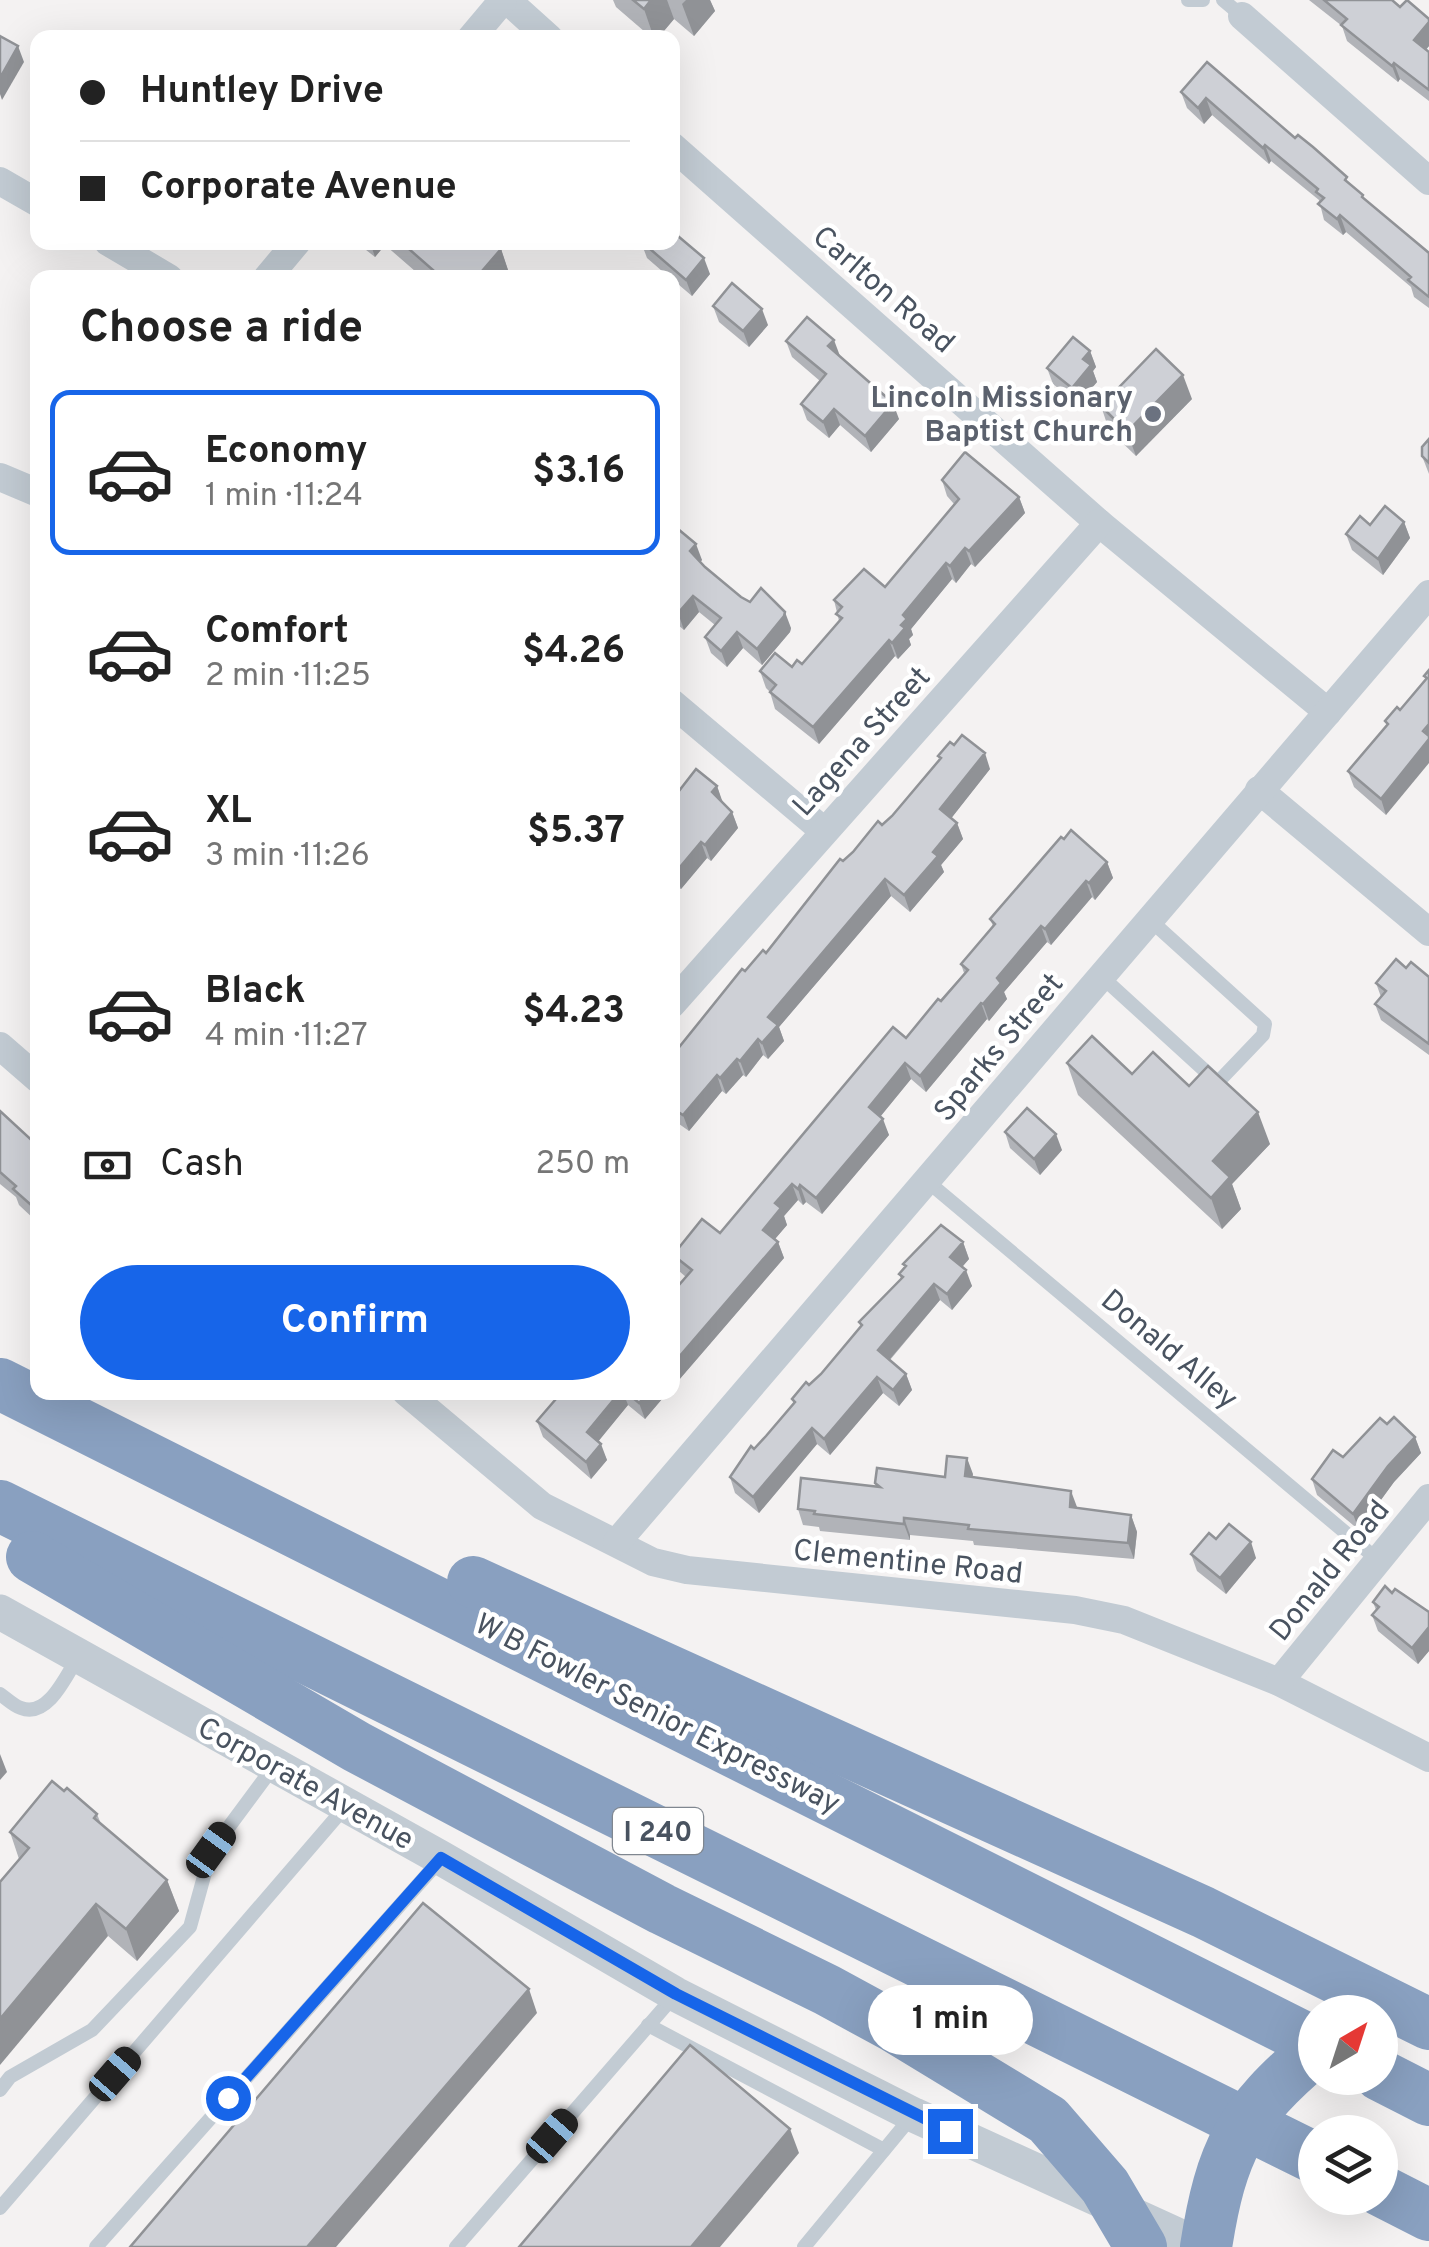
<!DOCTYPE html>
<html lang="en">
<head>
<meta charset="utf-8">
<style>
	body { margin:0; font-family:Overpass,sans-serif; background:#f2f2f2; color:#222; height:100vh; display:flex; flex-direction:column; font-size:38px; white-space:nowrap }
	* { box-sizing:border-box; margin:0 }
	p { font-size:32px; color:#767676 }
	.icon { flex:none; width:55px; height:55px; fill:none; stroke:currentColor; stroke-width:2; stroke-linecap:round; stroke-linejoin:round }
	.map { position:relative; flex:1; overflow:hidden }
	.sheet { position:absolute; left:30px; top:270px; width:650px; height:1130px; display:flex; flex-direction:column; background:#fff; border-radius:20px; box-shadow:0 10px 40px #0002 }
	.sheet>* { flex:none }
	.top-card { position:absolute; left:30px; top:30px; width:650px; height:220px; border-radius:20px; box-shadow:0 10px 40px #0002; display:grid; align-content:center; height:220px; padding:0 50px; background:#fff }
	.needle { width:65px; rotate:39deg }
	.buttons { position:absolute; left:1298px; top:1995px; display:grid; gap:20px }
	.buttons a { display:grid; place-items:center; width:100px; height:100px; border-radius:50%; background:#fff; box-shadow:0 10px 40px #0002; font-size:50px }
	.end { position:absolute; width:45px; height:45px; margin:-22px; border:12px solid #1765e9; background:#fff; box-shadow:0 0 0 5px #fff }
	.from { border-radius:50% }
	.bubble { position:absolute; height:70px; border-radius:35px; background:#fff; box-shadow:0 10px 40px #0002; font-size:32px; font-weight:700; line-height:70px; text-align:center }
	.car { position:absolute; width:30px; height:60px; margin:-30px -15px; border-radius:12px; box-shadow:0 0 8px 2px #0007; background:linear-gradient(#222 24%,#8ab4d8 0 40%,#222 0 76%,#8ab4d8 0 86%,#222 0) }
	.top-card b { display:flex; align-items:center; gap:35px; height:95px; font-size:38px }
	.top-card b+b { border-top:2px solid #e0e0e0 }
	.top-card i { width:25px; height:25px; background:#222 }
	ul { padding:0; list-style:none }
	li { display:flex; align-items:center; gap:30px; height:165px; margin:0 20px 15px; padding:0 30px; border:5px solid transparent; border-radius:20px }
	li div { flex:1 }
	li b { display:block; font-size:38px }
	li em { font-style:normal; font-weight:700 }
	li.on { border-color:#1765e9 }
	li>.icon { width:90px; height:90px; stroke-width:1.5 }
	h2 { padding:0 50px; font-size:45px; line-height:120px }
	.pay { display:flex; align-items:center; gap:25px; height:110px; padding:0 50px; font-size:38px }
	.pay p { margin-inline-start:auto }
	.cta { display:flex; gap:20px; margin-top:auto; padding:20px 50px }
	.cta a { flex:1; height:115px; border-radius:60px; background:#1765e9; color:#fff; font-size:40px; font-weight:700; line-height:115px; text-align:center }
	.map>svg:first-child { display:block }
</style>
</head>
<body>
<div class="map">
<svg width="1429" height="2247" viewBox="0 0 1429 2247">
	<rect width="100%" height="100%" fill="#f4f2f2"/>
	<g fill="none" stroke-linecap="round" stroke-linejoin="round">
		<g stroke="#c2cbd3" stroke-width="14">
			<path d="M1188 0H1203"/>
			<path d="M1223 0 1242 16"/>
			<path d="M1101 976 1214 1079 1220 1080 1263 1035 1265 1024 1149 919"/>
			<path d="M927 1181 1378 1560"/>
			<path d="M0 1694C6 1698 14 1706 21 1708 48 1719 67 1674 78 1657"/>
			<path d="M648 2025 884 2150"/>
			<path d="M0 2090 10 2077 92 2030 190 1927 211 1851 274 1766"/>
			<path d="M0 2208 346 1806"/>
			<path d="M96 2247 441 1859"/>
			<path d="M456 2247 675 1995"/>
			<path d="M804 2247 913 2115"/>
		</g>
		<g stroke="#c2cbd3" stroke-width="28">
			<path d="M507 0 549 38"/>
			<path d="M1242 16 1429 181"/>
			<path d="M471 38 503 0"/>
			<path d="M672 146 1099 523 1328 712"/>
			<path d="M0 181 38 203"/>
			<path d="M108 242 169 278"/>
			<path d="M267 278 297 242"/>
			<path d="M0 477 38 493"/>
			<path d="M672 703 824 831"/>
			<path d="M1259 790 1429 932"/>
			<path d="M672 1004 1099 523"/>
			<path d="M0 1046 38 1079"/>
			<path d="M406 1392 542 1506 653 1562 687 1570 1075 1610 1124 1620 1279 1682 1429 1758"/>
			<path d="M617 1542 1429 594"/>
			<path d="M1279 1682 1429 1498"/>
		</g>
		<path stroke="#c2cbd3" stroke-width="35" d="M0 1612 441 1858 675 1994 914 2115 1203 2247"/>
		<g stroke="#89a0c0" stroke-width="52">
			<path d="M0 1384 1315 2043"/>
			<path d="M0 1506 1315 2158"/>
			<path d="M32 1557 357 1747 662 1909 827 1990 895 2027 1048 2120 1105 2186 1141 2247"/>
			<path d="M473 1582 1203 1912 1429 2024"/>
			<path d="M1380 2075 1429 2100"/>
			<path d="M1380 2190 1429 2215"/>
			<path d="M1206 2247C1221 2151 1240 2114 1315 2051"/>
		</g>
	</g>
	<g fill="#b1b3b8">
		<path d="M613 0H710L715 11 694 36 674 19 658 38H652L616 7Z"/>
		<path d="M1309 0H1392L1400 7 1429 19V46L1426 50 1429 52V101L1400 79 1398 82 1347 41 1342 26Z"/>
		<path d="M1207 62 1349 184 1365 201 1429 253V308L1414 297 1411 287 1346 232 1343 235 1324 220 1319 200 1271 161 1269 164 1212 115 1204 124 1187 108 1181 92Z"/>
		<path d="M360 242H493L501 249 509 273 505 278H423L385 245 375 257 361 246Z"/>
		<path d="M641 242 710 274 692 296 672 279V278H670L647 258Z"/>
		<path d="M713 306 768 325 749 347 719 322Z"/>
		<path d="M786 341 839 356 899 419 871 452 840 425 829 438 807 420 801 404 820 381 792 357Z"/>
		<path d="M1090 351 1096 367 1093 371 1097 382 1078 404 1053 384 1047 368Z"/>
		<path d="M1192 399 1136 456 1109 430 1101 406Z"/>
		<path d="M1429 439V474L1422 456Z"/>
		<path d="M942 480 1019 497 1025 513 975 567 971 564 956 583 952 579 911 629 913 635 909 639 911 645 898 659 895 656 819 744 775 709 770 692 766 688 760 671 792 667 802 664 839 621 834 600 885 587 954 504 947 496Z"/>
		<path d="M1404 522 1410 538 1383 575 1352 550 1346 534Z"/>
		<path d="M672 524 702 560 700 562 741 597 791 628 790 632 762 665 743 648 727 667 711 653 705 637 715 625 699 612 684 630 672 620Z"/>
		<path d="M1429 670 1386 815 1354 787 1348 771 1387 725 1385 721 1400 710 1426 680 1424 676Z"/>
		<path d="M938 756 990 769 951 818 957 823 963 839 941 865 944 872 910 912 891 896 779 1027 784 1041 768 1059 763 1055 746 1077 743 1075 726 1094 722 1091 689 1131 672 1119V1056L745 971 766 953 843 861 892 816 939 760Z"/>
		<path d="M717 786 722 802 732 812 738 828 711 861 707 858 681 889 679 888 672 894V800Z"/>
		<path d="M1107 862 1113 878 1095 900 1092 897 1051 945 1047 942 1004 992 1007 999 989 1021 987 1019 926 1092 911 1079 880 1117 889 1135 822 1214 806 1202 803 1205 798 1200 784 1216 787 1225 775 1239 778 1242 784 1258 672 1388V1293L686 1277 679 1271 673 1255 720 1233 906 1038 964 973 961 964 993 926 990 919Z"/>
		<path d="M1406 968 1429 977V1055L1381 1020 1375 1004 1381 997 1376 983Z"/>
		<path d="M1067 1063 1132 1074 1189 1086 1270 1144 1232 1184 1241 1209 1222 1229 1078 1095Z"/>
		<path d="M0 1111 38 1146V1219L36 1221 19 1205 16 1197 0 1184Z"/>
		<path d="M1005 1132 1062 1150 1040 1175 1010 1148Z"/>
		<path d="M963 1242 969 1259 962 1267 972 1286 952 1310 940 1300 890 1360 906 1374 912 1390 899 1406 883 1393 830 1455 817 1444 759 1513 735 1493 730 1477 794 1404 792 1399 821 1374 861 1326 859 1322 901 1279 899 1274 904 1267 903 1264Z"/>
		<path d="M562 1392H668L645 1419 628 1405 598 1441 607 1460 591 1479 543 1437 537 1421Z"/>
		<path d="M1387 1424 1415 1437 1421 1453 1394 1482 1359 1530 1317 1495 1312 1479Z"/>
		<path d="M967 1458 972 1477 1077 1507V1508L1131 1515 1137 1532 1134 1559 974 1545 973 1541 910 1535V1540L820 1531 819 1527 803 1525 798 1509 876 1487 875 1483 945 1477Z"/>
		<path d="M1216 1539 1256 1558 1226 1594 1197 1571 1191 1554Z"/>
		<path d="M1392 1593 1429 1612V1651L1418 1664 1378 1631 1372 1615 1376 1610 1373 1602Z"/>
		<path d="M64 1791 97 1814 101 1824 167 1880 179 1911 137 1961 19 1859 10 1832Z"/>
	</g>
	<g fill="#909296">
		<path d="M651 0H667L674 19 658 38H654L644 9Z"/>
		<path d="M686 0H710L715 11 694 36 682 4Z"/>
		<path d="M1429 22V46L1420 56 1414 40Z"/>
		<path d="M18 46 24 62 2 100 0 94V78Z"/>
		<path d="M1394 63 1400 79 1398 82 1392 66Z"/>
		<path d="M1206 98 1212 115 1204 124 1198 108Z"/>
		<path d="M1265 145 1271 161 1269 164 1263 148Z"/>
		<path d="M1340 215 1346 232 1343 235 1337 219Z"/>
		<path d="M370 242H384L385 245 375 257Z"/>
		<path d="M501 249 509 273 505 278H476Z"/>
		<path d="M704 258 710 274 692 296 686 280Z"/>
		<path d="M762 309 768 325 749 347 743 331Z"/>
		<path d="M834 340 840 356 828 346Z"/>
		<path d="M1090 351 1096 367 1093 371 1097 382 1078 404 1072 388 1083 359Z"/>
		<path d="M1183 375 1192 399 1136 456 1127 432Z"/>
		<path d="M893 403 899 419 871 452 865 436Z"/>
		<path d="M834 409 840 425 829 438 823 422Z"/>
		<path d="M1019 497 1025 513 975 567 969 551Z"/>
		<path d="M1404 522 1410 538 1383 575 1378 559Z"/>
		<path d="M696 544 702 560 696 567 690 551Z"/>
		<path d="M965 548 971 564 956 583 950 566Z"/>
		<path d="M946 563 952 579 911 629 913 635 909 639 911 645 898 659 892 643 903 615Z"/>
		<path d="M693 596 699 612 684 630 678 613Z"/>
		<path d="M785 612 791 628 790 632 762 665 757 649Z"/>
		<path d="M737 632 743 648 727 667 721 651Z"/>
		<path d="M889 640 895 656 819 744 813 727Z"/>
		<path d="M1429 724V763L1386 815 1381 799Z"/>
		<path d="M985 753 990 769 946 825 940 809Z"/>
		<path d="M717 786 723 803 712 792Z"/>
		<path d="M732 812 738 828 711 861 705 845Z"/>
		<path d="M957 823 963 839 941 865 944 872 910 912 904 895 933 852Z"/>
		<path d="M701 842 707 858 681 889 675 873Z"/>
		<path d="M1107 862 1113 878 1095 900 1089 883Z"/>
		<path d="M673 871 679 888 672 894Z"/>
		<path d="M885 879 891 896 779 1027 784 1041 768 1059 762 1043 768 1017Z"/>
		<path d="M1086 881 1092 897 1051 945 1045 929Z"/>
		<path d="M1041 926 1047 942 1004 992 1007 999 989 1021 983 1004 997 978Z"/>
		<path d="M981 1003 987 1019 926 1092 920 1076Z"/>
		<path d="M758 1039 763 1055 746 1077 740 1061Z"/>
		<path d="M737 1059 743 1075 726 1094 720 1078Z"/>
		<path d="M905 1063 911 1079 875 1123 869 1107Z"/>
		<path d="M717 1075 722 1091 689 1131 683 1115Z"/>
		<path d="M1258 1112 1270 1144 1232 1184 1241 1209 1222 1229 1211 1198 1213 1161Z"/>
		<path d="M883 1119 889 1135 822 1214 816 1198Z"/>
		<path d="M1056 1134 1062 1150 1040 1175 1034 1159Z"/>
		<path d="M792 1184 798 1200 784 1216 787 1225 769 1246 763 1230 775 1203Z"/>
		<path d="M800 1185 806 1202 803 1205 798 1189Z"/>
		<path d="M36 1198 38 1219 36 1221 30 1204Z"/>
		<path d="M778 1242 784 1258 672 1388V1365Z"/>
		<path d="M963 1242 969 1259 956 1274 950 1257Z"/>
		<path d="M966 1270 972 1286 952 1310 947 1294Z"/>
		<path d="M934 1284 940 1300 884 1366 878 1350Z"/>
		<path d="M906 1374 912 1390 899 1406 893 1390Z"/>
		<path d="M877 1377 883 1393 830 1455 824 1439Z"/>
		<path d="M620 1392H623L628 1405 593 1448 587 1432Z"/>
		<path d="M649 1392H668L645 1419 639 1403Z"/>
		<path d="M812 1428 817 1444 759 1513 753 1497Z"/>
		<path d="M1415 1437 1421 1453 1394 1482 1359 1530 1353 1514 1388 1466Z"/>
		<path d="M601 1444 607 1460 591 1479 586 1462Z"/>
		<path d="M967 1458 973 1474 971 1492 965 1476Z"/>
		<path d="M1071 1491 1077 1507 1076 1523 1070 1507Z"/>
		<path d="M1131 1515 1137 1532 1134 1559 1128 1543Z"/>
		<path d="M904 1518 910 1535V1540L904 1524Z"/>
		<path d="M1251 1542 1256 1558 1226 1594 1220 1578Z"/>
		<path d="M1429 1627V1651L1418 1664 1412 1648Z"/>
		<path d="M0 1754 7 1772 0 1780Z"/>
		<path d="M167 1880 179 1911 137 1961 126 1929Z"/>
		<path d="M96 1904 108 1936 0 2065V2019Z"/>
		<path d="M529 1989 537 2013 336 2247H307Z"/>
		<path d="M790 2129 799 2153 720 2247H691Z"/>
	</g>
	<g fill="#ced0d6" stroke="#909296" stroke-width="2.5">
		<path d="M633 0H651L644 9Z"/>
		<path d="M1324 0H1392L1400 7 1407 0 1429 19V22L1414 40 1429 52V90L1394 63 1392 66 1341 25 1347 19Z"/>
		<path d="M0 36 18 46 0 78Z"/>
		<path d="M1207 62 1295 138 1298 135 1313 147 1347 177 1345 180 1363 195 1362 197 1429 253V297L1408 280 1411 277 1340 215 1337 219 1318 204 1324 198 1316 192 1318 189 1265 145 1263 148 1206 98 1198 108 1181 92Z"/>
		<path d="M672 231 704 258 686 280 642 242H672Z"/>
		<path d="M401 242H493L501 249 476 278H442Z"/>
		<path d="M732 283 762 309 743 331 713 306Z"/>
		<path d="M807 317 834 340 828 346 893 403 865 436 834 409 823 422 801 404 826 374 786 341Z"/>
		<path d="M1073 337 1090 351 1083 359 1091 365 1072 388 1047 368Z"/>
		<path d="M1156 349 1183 375 1127 432 1101 406Z"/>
		<path d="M1429 439V463L1422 456V447Z"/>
		<path d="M965 452 1019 497 969 551 965 548 950 566 946 563 903 615 907 619 901 625 905 628 892 643 889 640 813 727 770 692 776 685 760 671 775 653 792 667 797 660 802 664 842 618 836 614 842 607 834 600 864 569 885 587 959 499 942 480Z"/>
		<path d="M1385 506 1404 522 1378 559 1346 534 1360 516 1370 525Z"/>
		<path d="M672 524 696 544 690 551 705 567 741 597 750 602 761 588 785 612 784 616 757 649 737 632 721 651 705 637 721 618 693 596 678 613 672 609Z"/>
		<path d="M1429 670V724L1423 731 1429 736V739L1381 799 1348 771 1388 724 1385 721 1397 707 1400 710 1427 678 1424 676Z"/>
		<path d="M962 735 985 753 940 809 957 823 933 852 938 856 904 895 885 879 768 1017 778 1025 762 1043 758 1039 740 1061 737 1059 720 1078 717 1075 683 1115 672 1108V1056L742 969 745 971 763 950 766 953 840 859 843 861 853 852 878 821 882 825 892 816 941 758 938 756 950 742 954 745Z"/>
		<path d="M696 769 717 786 712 792 732 812 705 845 701 842 675 873 672 872V800Z"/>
		<path d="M1071 830 1107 862 1089 883 1086 881 1045 929 1041 926 997 978 1001 983 983 1004 981 1003 920 1076 905 1063 869 1107 883 1119 816 1198 800 1185 798 1189 792 1184 775 1203 781 1208 763 1230 778 1242 672 1365V1293L692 1270 673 1255 702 1219 720 1233 893 1027 906 1038 938 999 941 1001 968 970 961 964 995 924 990 919 1061 837 1064 839Z"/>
		<path d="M1396 959 1406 968 1411 962 1429 977V1044L1375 1004 1386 991 1376 983Z"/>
		<path d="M1092 1036 1132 1074 1153 1052 1189 1086 1208 1066 1258 1112 1213 1161 1230 1177 1211 1198 1067 1063Z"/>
		<path d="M1027 1108 1056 1134 1034 1159 1005 1132Z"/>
		<path d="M0 1111 38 1146V1199L36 1198 30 1204 13 1189 16 1186 0 1172Z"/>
		<path d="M941 1225 963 1242 950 1257 966 1270 947 1294 934 1284 878 1350 906 1374 893 1390 877 1377 824 1439 812 1428 753 1497 730 1477 751 1446 754 1449 766 1436 795 1402 792 1399 806 1382 809 1385 821 1374 862 1325 859 1322 903 1277 899 1274 906 1266 903 1264Z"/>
		<path d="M562 1392H620L587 1432 601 1444 586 1462 537 1421Z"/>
		<path d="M626 1392H649L639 1403Z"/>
		<path d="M1394 1417 1415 1437 1388 1466 1353 1514 1312 1479 1333 1450 1343 1457 1380 1418 1387 1424Z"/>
		<path d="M947 1456 967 1458 965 1476 1071 1491 1070 1507 1131 1515 1128 1543 968 1529 969 1525 904 1518V1524L814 1514 815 1511 798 1509 801 1478 880 1487 875 1483 877 1468 945 1477Z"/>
		<path d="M1229 1524 1251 1542 1220 1578 1191 1554 1209 1533 1216 1539Z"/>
		<path d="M1385 1586 1392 1593 1395 1589 1429 1612V1627L1412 1648 1372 1615 1379 1607 1373 1602Z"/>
		<path d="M52 1781 64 1791 67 1788 97 1814 94 1818 167 1880 126 1929 96 1904 0 2019V1882L29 1848 10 1832Z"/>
		<path d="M423 1903 529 1989 307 2247H130Z"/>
		<path d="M690 2045 790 2129 691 2247H519Z"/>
	</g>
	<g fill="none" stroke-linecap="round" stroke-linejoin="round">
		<path stroke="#1765e9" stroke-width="12" d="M228 2098 441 1858 676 1994 950 2131"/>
	</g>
	<circle fill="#6b7280" stroke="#fff" stroke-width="4" cx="1153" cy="414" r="10"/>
	<g text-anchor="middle" stroke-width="9" stroke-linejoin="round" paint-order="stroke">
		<rect fill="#fff" stroke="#808790" stroke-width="2.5" x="613" y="1808" width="90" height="46" rx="8"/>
		<g font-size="28" font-weight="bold" fill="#495360">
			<text x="658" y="1841">I 240</text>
		</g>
		<g font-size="30" fill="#495360" stroke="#fff">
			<text transform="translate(884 289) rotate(41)" y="10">Carlton Road</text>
			<text transform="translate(861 741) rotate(-48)" y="10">Lagena Street</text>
			<text transform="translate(998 1047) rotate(-50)" y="10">Sparks Street</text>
			<text transform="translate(1170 1349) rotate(40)" y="10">Donald Alley</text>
			<text transform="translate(908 1561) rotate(6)" y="10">Clementine Road</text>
			<text transform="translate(1329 1570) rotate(-51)" y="10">Donald Road</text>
			<text transform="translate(658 1713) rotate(27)" y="10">W B Fowler Senior Expressway</text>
			<text transform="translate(306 1783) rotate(29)" y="10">Corporate Avenue</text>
		</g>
		<g font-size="30" font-weight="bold" fill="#5b616d" stroke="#fff" text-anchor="end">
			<text x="1133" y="407">Lincoln Missionary<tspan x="1133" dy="34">Baptist Church</tspan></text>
		</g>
	</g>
</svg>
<div class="buttons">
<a><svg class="needle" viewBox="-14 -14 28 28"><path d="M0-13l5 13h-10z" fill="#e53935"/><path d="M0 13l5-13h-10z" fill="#767676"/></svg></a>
<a><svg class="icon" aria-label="layers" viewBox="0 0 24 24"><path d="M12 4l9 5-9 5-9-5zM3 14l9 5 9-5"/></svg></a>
</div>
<i class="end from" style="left:228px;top:2098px"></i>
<i class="end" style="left:950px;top:2131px"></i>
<div class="bubble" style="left:868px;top:1985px;width:165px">1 min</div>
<i class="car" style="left:211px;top:1850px;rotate:36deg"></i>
<i class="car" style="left:115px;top:2074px;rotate:41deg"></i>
<i class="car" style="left:552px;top:2136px;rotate:41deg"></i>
<div class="top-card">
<b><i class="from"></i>Huntley Drive</b>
<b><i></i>Corporate Avenue</b>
</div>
<section class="sheet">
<h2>Choose a ride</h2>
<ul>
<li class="on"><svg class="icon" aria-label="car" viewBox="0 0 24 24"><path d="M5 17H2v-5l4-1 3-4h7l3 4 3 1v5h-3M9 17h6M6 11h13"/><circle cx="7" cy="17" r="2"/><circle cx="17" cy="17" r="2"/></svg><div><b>Economy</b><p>1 min · 11:24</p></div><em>$3.16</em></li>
<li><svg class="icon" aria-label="car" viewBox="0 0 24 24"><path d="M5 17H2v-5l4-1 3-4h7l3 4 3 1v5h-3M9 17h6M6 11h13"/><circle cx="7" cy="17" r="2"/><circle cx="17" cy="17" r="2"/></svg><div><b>Comfort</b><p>2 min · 11:25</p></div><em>$4.26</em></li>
<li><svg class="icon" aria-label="car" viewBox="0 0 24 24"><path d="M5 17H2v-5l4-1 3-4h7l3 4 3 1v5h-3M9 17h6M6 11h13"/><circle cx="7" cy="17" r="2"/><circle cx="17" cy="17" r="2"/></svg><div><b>XL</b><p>3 min · 11:26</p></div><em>$5.37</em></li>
<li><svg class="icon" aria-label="car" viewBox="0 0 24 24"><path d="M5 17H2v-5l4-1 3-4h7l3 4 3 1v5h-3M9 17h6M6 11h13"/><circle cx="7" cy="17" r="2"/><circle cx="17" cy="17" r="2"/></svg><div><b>Black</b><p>4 min · 11:27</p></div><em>$4.23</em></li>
</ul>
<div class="pay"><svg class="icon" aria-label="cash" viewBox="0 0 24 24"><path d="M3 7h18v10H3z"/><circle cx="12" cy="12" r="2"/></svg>Cash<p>250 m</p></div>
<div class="cta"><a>Confirm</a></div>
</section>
</div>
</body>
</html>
